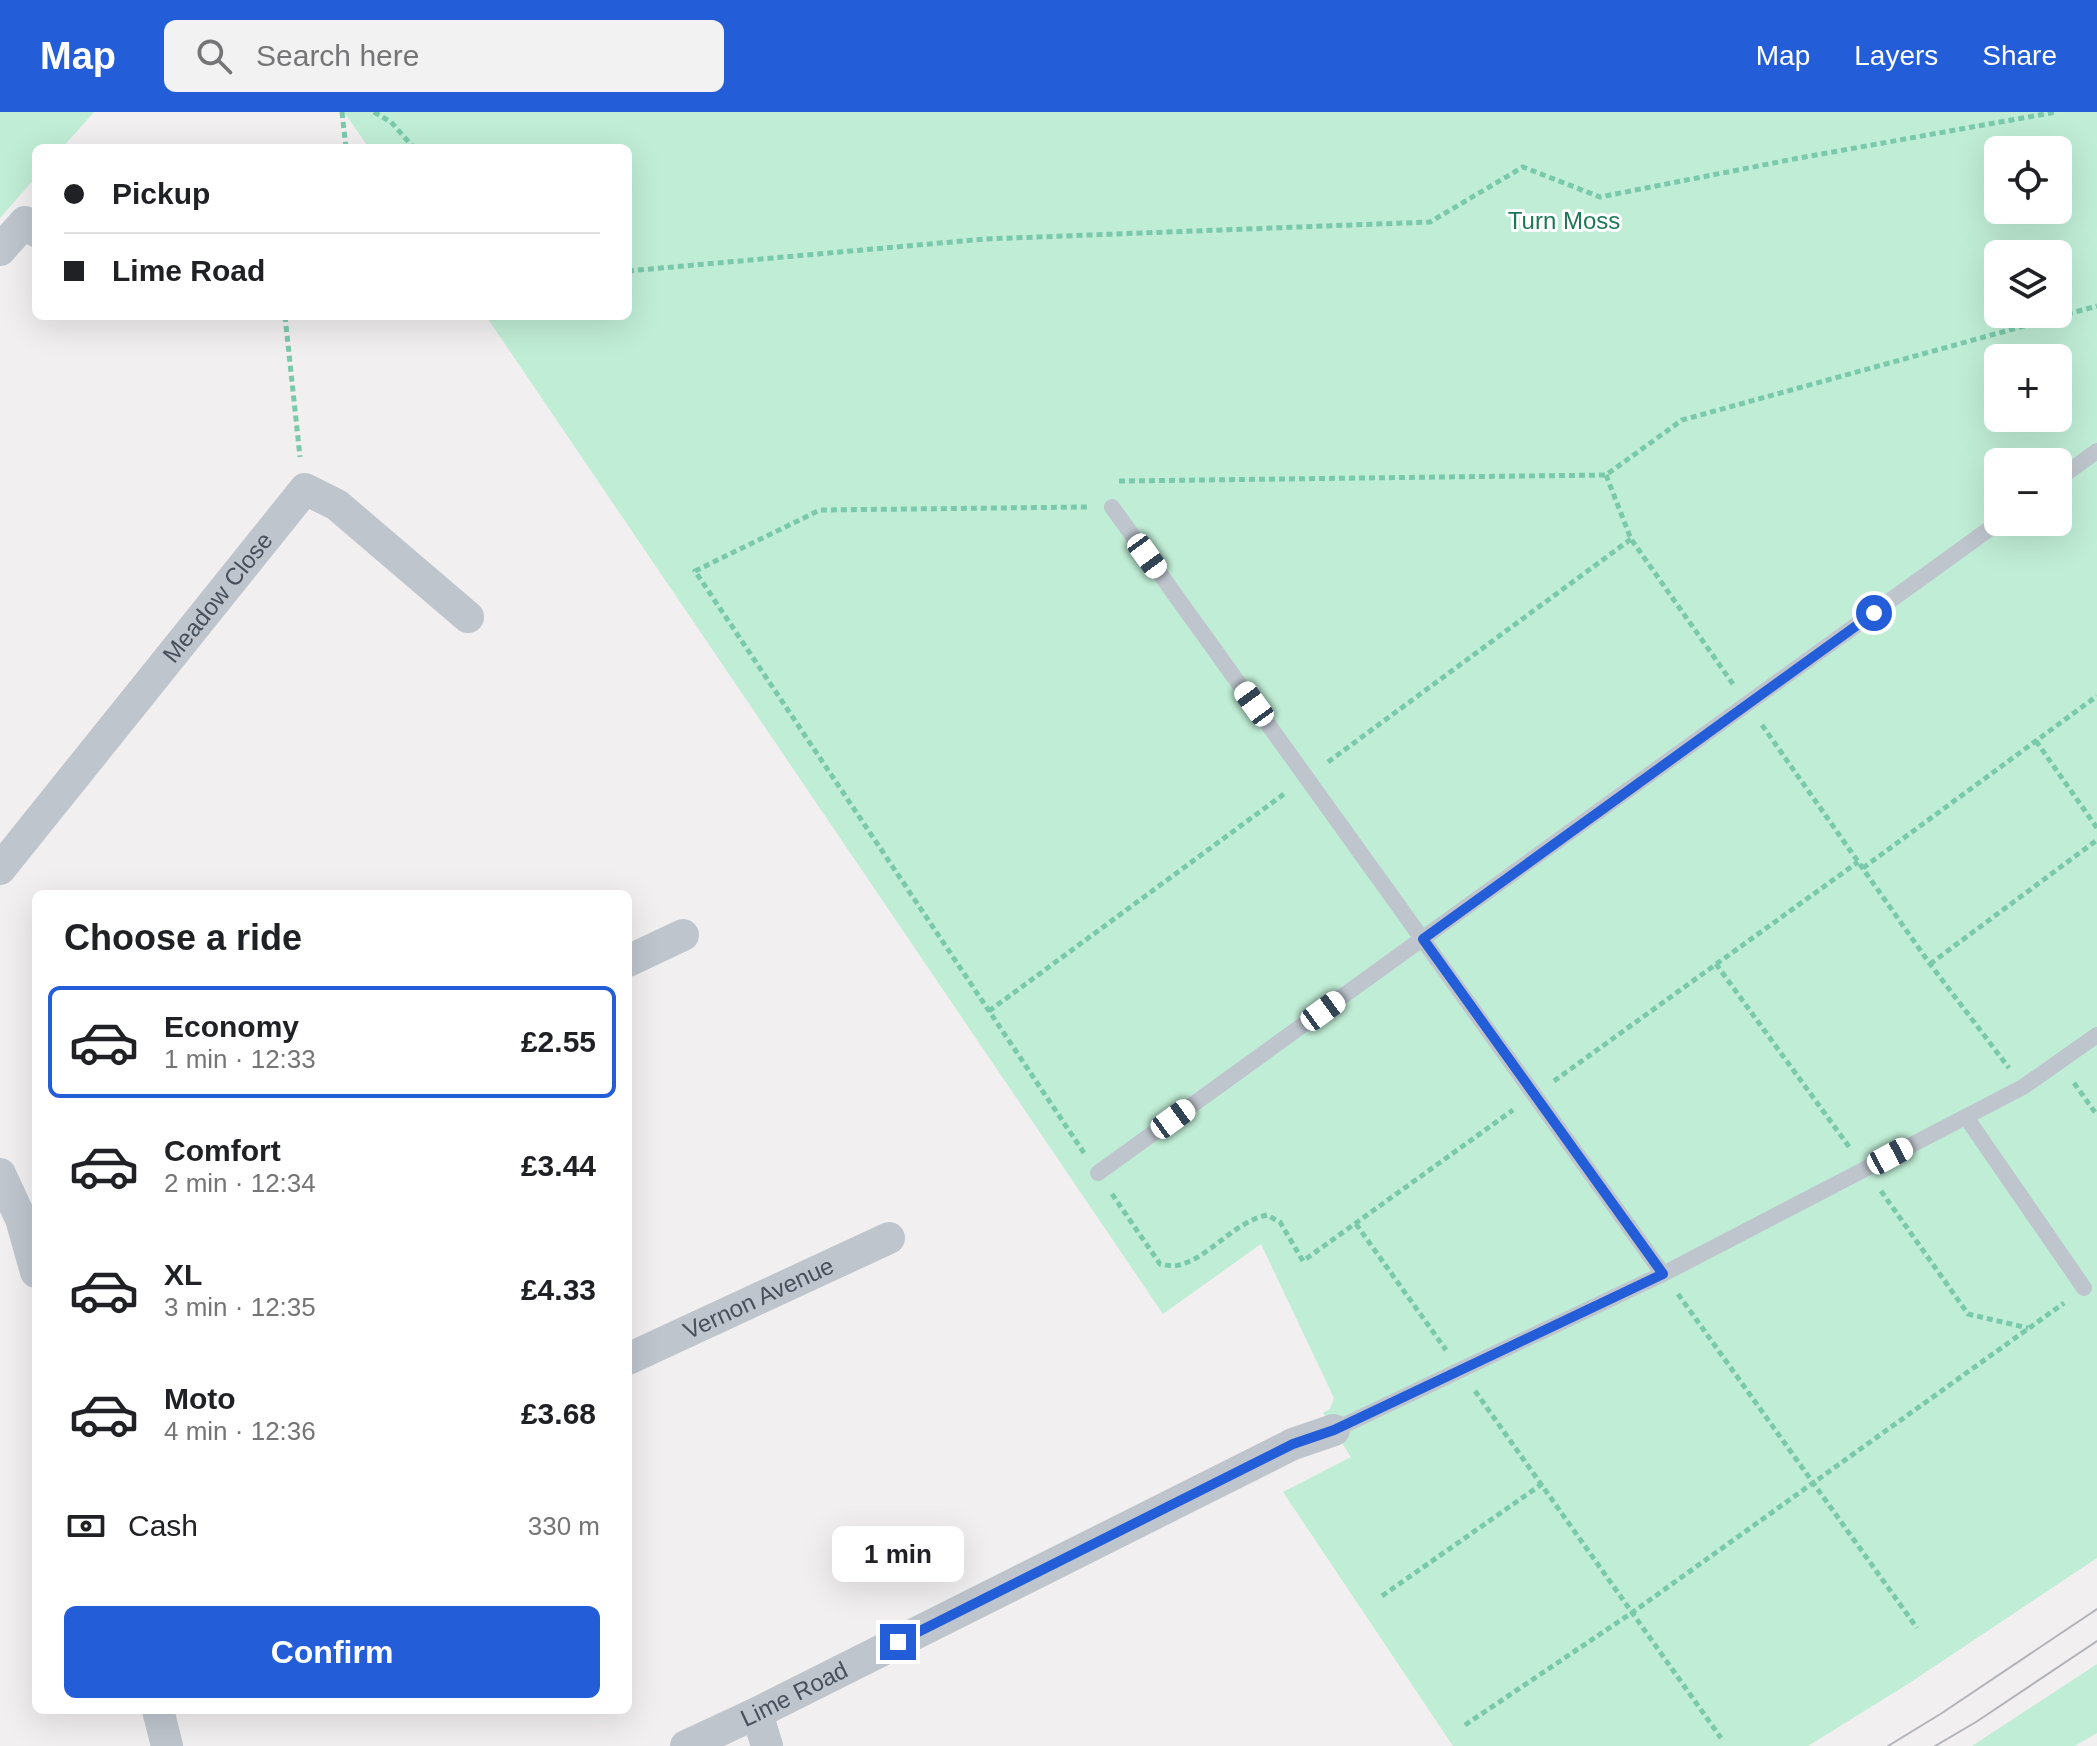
<!DOCTYPE html>
<html lang="en">
<head>
<meta charset="utf-8">
<style>
	body { margin:0; font-family:Helvetica,sans-serif; background:#f2f2f2; color:#202124; height:100vh; display:flex; flex-direction:column; font-size:30px; white-space:nowrap }
	* { box-sizing:border-box; margin:0 }
	p { font-size:26px; color:#757577 }
	.icon { flex:none; width:44px; height:44px; fill:none; stroke:currentColor; stroke-width:2; stroke-linecap:round; stroke-linejoin:round }
	.map { position:relative; flex:1; overflow:hidden }
	.side { position:absolute; left:32px; top:778px; width:600px; height:824px; display:flex; flex-direction:column; background:#fff; border-radius:12px; box-shadow:0 8px 32px #0002 }
	.side>* { flex:none }
	.hud { position:absolute; left:32px; top:32px; width:600px; height:176px; border-radius:12px; box-shadow:0 8px 32px #0002; display:grid; align-content:center; height:176px; padding:0 32px; background:#fff }
	.buttons { position:absolute; left:1984px; top:24px; display:grid; gap:16px }
	.buttons a { display:grid; place-items:center; width:88px; height:88px; border-radius:12px; background:#fff; box-shadow:0 8px 32px #0002; font-size:40px }
	.end { position:absolute; width:36px; height:36px; margin:-18px; border:10px solid #235dd8; background:#fff; box-shadow:0 0 0 4px #fff }
	.from { border-radius:50% }
	.bubble { position:absolute; height:56px; border-radius:12px; background:#fff; box-shadow:0 8px 32px #0002; font-size:26px; font-weight:700; line-height:56px; text-align:center }
	.car { position:absolute; width:24px; height:48px; margin:-24px -12px; border-radius:10px; box-shadow:0 0 6px 2px #0007; background:linear-gradient(#fff 24%,#345 0 40%,#fff 0 76%,#345 0 86%,#fff 0) }
	.hud b { display:flex; align-items:center; gap:28px; height:76px; font-size:30px }
	.hud b+b { border-top:2px solid #e0e0e0 }
	.hud i { width:20px; height:20px; background:#202124 }
	ul { padding:0; list-style:none }
	li { display:flex; align-items:center; gap:24px; height:112px; margin:0 16px 12px; padding:0 16px; border:4px solid transparent; border-radius:12px }
	li div { flex:1 }
	li b { display:block; font-size:30px }
	li em { font-style:normal; font-weight:700 }
	li.on { border-color:#235dd8 }
	li>.icon { width:72px; height:72px; stroke-width:1.5 }
	h2 { padding:0 32px; font-size:36px; line-height:96px }
	.pay { display:flex; align-items:center; gap:20px; height:88px; padding:0 32px; font-size:30px }
	.pay p { margin-inline-start:auto }
	.cta { display:flex; gap:16px; margin-top:auto; padding:16px 32px }
	.cta a { flex:1; height:92px; border-radius:12px; background:#235dd8; color:#fff; font-size:32px; font-weight:700; line-height:92px; text-align:center }
	header { display:flex; align-items:center; gap:48px; box-sizing:border-box; height:112px; padding:0 40px; background:#235dd8; color:#fff }
	header strong { font-size:38px }
	nav { display:flex; gap:44px; margin-inline-start:auto; font-size:28px }
	.search { width:560px; height:72px; background:#f2f2f2; display:flex; align-items:center; gap:20px; box-sizing:border-box; padding:0 28px; border-radius:12px; color:#757577; font-size:30px }
	.map>svg:first-child { display:block }
</style>
</head>
<body>
<header>
<strong>Map</strong>
<div class="search"><svg class="icon" aria-label="search" viewBox="0 0 24 24"><circle cx="10" cy="10" r="6"/><path d="M15 15l6 6"/></svg>Search here</div>
<nav><a>Map</a><a>Layers</a><a>Share</a></nav>
</header>
<div class="map">
<svg width="2097" height="1634" viewBox="0 0 2097 1634">
	<rect width="100%" height="100%" fill="#f1efef"/>
	<g fill="#c0edd6" fill-rule="evenodd">
		<path d="M0 0H94L62 36H36V65L0 106Z"/>
		<path d="M344 0H2097V1446L1911 1570 1808 1634H1453L1283 1380 1351 1345 1323 1301 1330 1297 1334 1286 1261 1132 1163 1202 486 204H628V36H369ZM1998 38H2058V98H1998ZM1998 142H2058V202H1998ZM1998 246H2058V306H1998ZM1998 350H2058V410H1998Z"/>
		<path d="M2097 1552V1621L2075 1634H1972Z"/>
	</g>
	<g fill="none" stroke-linecap="round" stroke-linejoin="round">
		<g stroke="#7ac9ab" stroke-width="5" stroke-dasharray="6 4" stroke-linecap="butt">
			<path d="M342 0 346 36"/>
			<path d="M374 0 391 10 414 36"/>
			<path d="M628 159 985 127 1430 110 1523 55 1600 85 1799 46 2056 0"/>
			<path d="M285 204 300 345"/>
			<path d="M1606 363 1631 427 1733 572"/>
			<path d="M1119 369 1606 363 1682 308 2097 194"/>
			<path d="M1762 613 1930 852 2009 956"/>
			<path d="M2036 629 2097 716"/>
			<path d="M1328 650 1631 427"/>
			<path d="M1863 756 2097 584"/>
			<path d="M1716 852 1850 1036"/>
			<path d="M1930 852 2097 728"/>
			<path d="M989 899 1284 682"/>
			<path d="M1554 969 1858 750"/>
			<path d="M2074 971 2097 1003"/>
			<path d="M1084 1041 695 459 820 398 1087 395"/>
			<path d="M1881 1079 1968 1202 2028 1216"/>
			<path d="M1112 1082 1160 1152C1166 1153 1173 1155 1179 1153 1209 1146 1232 1111 1267 1103L1280 1110 1303 1149 1513 998"/>
			<path d="M1356 1112 1446 1238"/>
			<path d="M1678 1182 1917 1516"/>
			<path d="M1475 1279 1721 1626"/>
			<path d="M1382 1484 1542 1372"/>
			<path d="M1465 1613 1633 1500 2064 1191"/>
		</g>
		<g stroke="#bec5cd" stroke-width="16">
			<path d="M2058 367 2097 339"/>
			<path d="M1112 395 1663 1162"/>
			<path d="M1966 1005 2084 1176"/>
			<path d="M1098 1061 1999 410"/>
			<path d="M1334 1318 1663 1162 2023 975 2097 923"/>
		</g>
		<g stroke="#bec5cd" stroke-width="32">
			<path d="M0 138 25 110 36 119"/>
			<path id="s1" d="M0 757 305 377 337 393 468 505"/>
			<path d="M628 849 683 823"/>
			<path d="M0 1062 21 1107 36 1160"/>
			<path id="s2" d="M628 1247 889 1126"/>
			<path d="M158 1598 167 1634"/>
			<path d="M757 1601 767 1634"/>
			<path id="s3" d="M686 1634 757 1601 1293 1332 1334 1318"/>
		</g>
		<g stroke="#b2b4b9" stroke-width="2">
			<path d="M1888 1634 1942 1601 2097 1497"/>
			<path d="M1935 1634 1976 1610 2097 1529"/>
		</g>
	</g>
	<g fill="none" stroke-linecap="round" stroke-linejoin="round">
		<path stroke="#235dd8" stroke-width="10" d="M898 1530 1293 1332 1334 1318 1663 1162 1423 827 1874 501"/>
	</g>
	<g text-anchor="middle" stroke-width="6" stroke-linejoin="round" paint-order="stroke">
		<g font-size="24" fill="#1c7955" stroke="#fff">
			<text x="1564" y="117">Turn Moss</text>
		</g>
		<g font-size="24" fill="#48505b" stroke="#fff">
			<text dy="8" stroke="none"><textPath href="#s1" startOffset="348">Meadow Close</textPath></text>
			<text dy="8" stroke="none"><textPath href="#s2" startOffset="144">Vernon Avenue</textPath></text>
			<text dy="8" stroke="none"><textPath href="#s3" startOffset="120">Lime Road</textPath></text>
		</g>
	</g>
</svg>
<div class="buttons">
<a><svg class="icon" aria-label="locate" viewBox="0 0 24 24"><circle cx="12" cy="12" r="6"/><path d="M12 2v4M12 18v4M2 12h4M18 12h4"/></svg></a>
<a><svg class="icon" aria-label="layers" viewBox="0 0 24 24"><path d="M12 4l9 5-9 5-9-5zM3 14l9 5 9-5"/></svg></a>
<a>+</a>
<a>−</a>
</div>
<i class="end from" style="left:1874px;top:501px"></i>
<i class="end" style="left:898px;top:1530px"></i>
<div class="bubble" style="left:832px;top:1414px;width:132px">1 min</div>
<i class="car" style="left:1147px;top:444px;rotate:144deg"></i>
<i class="car" style="left:1254px;top:592px;rotate:324deg"></i>
<i class="car" style="left:1323px;top:899px;rotate:54deg"></i>
<i class="car" style="left:1173px;top:1007px;rotate:54deg"></i>
<i class="car" style="left:1890px;top:1044px;rotate:62deg"></i>
<div class="hud">
<b><i class="from"></i>Pickup</b>
<b><i></i>Lime Road</b>
</div>
<section class="side">
<h2>Choose a ride</h2>
<ul>
<li class="on"><svg class="icon" aria-label="car" viewBox="0 0 24 24"><path d="M5 17H2v-5l4-1 3-4h7l3 4 3 1v5h-3M9 17h6M6 11h13"/><circle cx="7" cy="17" r="2"/><circle cx="17" cy="17" r="2"/></svg><div><b>Economy</b><p>1 min · 12:33</p></div><em>£2.55</em></li>
<li><svg class="icon" aria-label="car" viewBox="0 0 24 24"><path d="M5 17H2v-5l4-1 3-4h7l3 4 3 1v5h-3M9 17h6M6 11h13"/><circle cx="7" cy="17" r="2"/><circle cx="17" cy="17" r="2"/></svg><div><b>Comfort</b><p>2 min · 12:34</p></div><em>£3.44</em></li>
<li><svg class="icon" aria-label="car" viewBox="0 0 24 24"><path d="M5 17H2v-5l4-1 3-4h7l3 4 3 1v5h-3M9 17h6M6 11h13"/><circle cx="7" cy="17" r="2"/><circle cx="17" cy="17" r="2"/></svg><div><b>XL</b><p>3 min · 12:35</p></div><em>£4.33</em></li>
<li><svg class="icon" aria-label="car" viewBox="0 0 24 24"><path d="M5 17H2v-5l4-1 3-4h7l3 4 3 1v5h-3M9 17h6M6 11h13"/><circle cx="7" cy="17" r="2"/><circle cx="17" cy="17" r="2"/></svg><div><b>Moto</b><p>4 min · 12:36</p></div><em>£3.68</em></li>
</ul>
<div class="pay"><svg class="icon" aria-label="cash" viewBox="0 0 24 24"><path d="M3 7h18v10H3z"/><circle cx="12" cy="12" r="2"/></svg>Cash<p>330 m</p></div>
<div class="cta"><a>Confirm</a></div>
</section>
</div>
</body>
</html>
